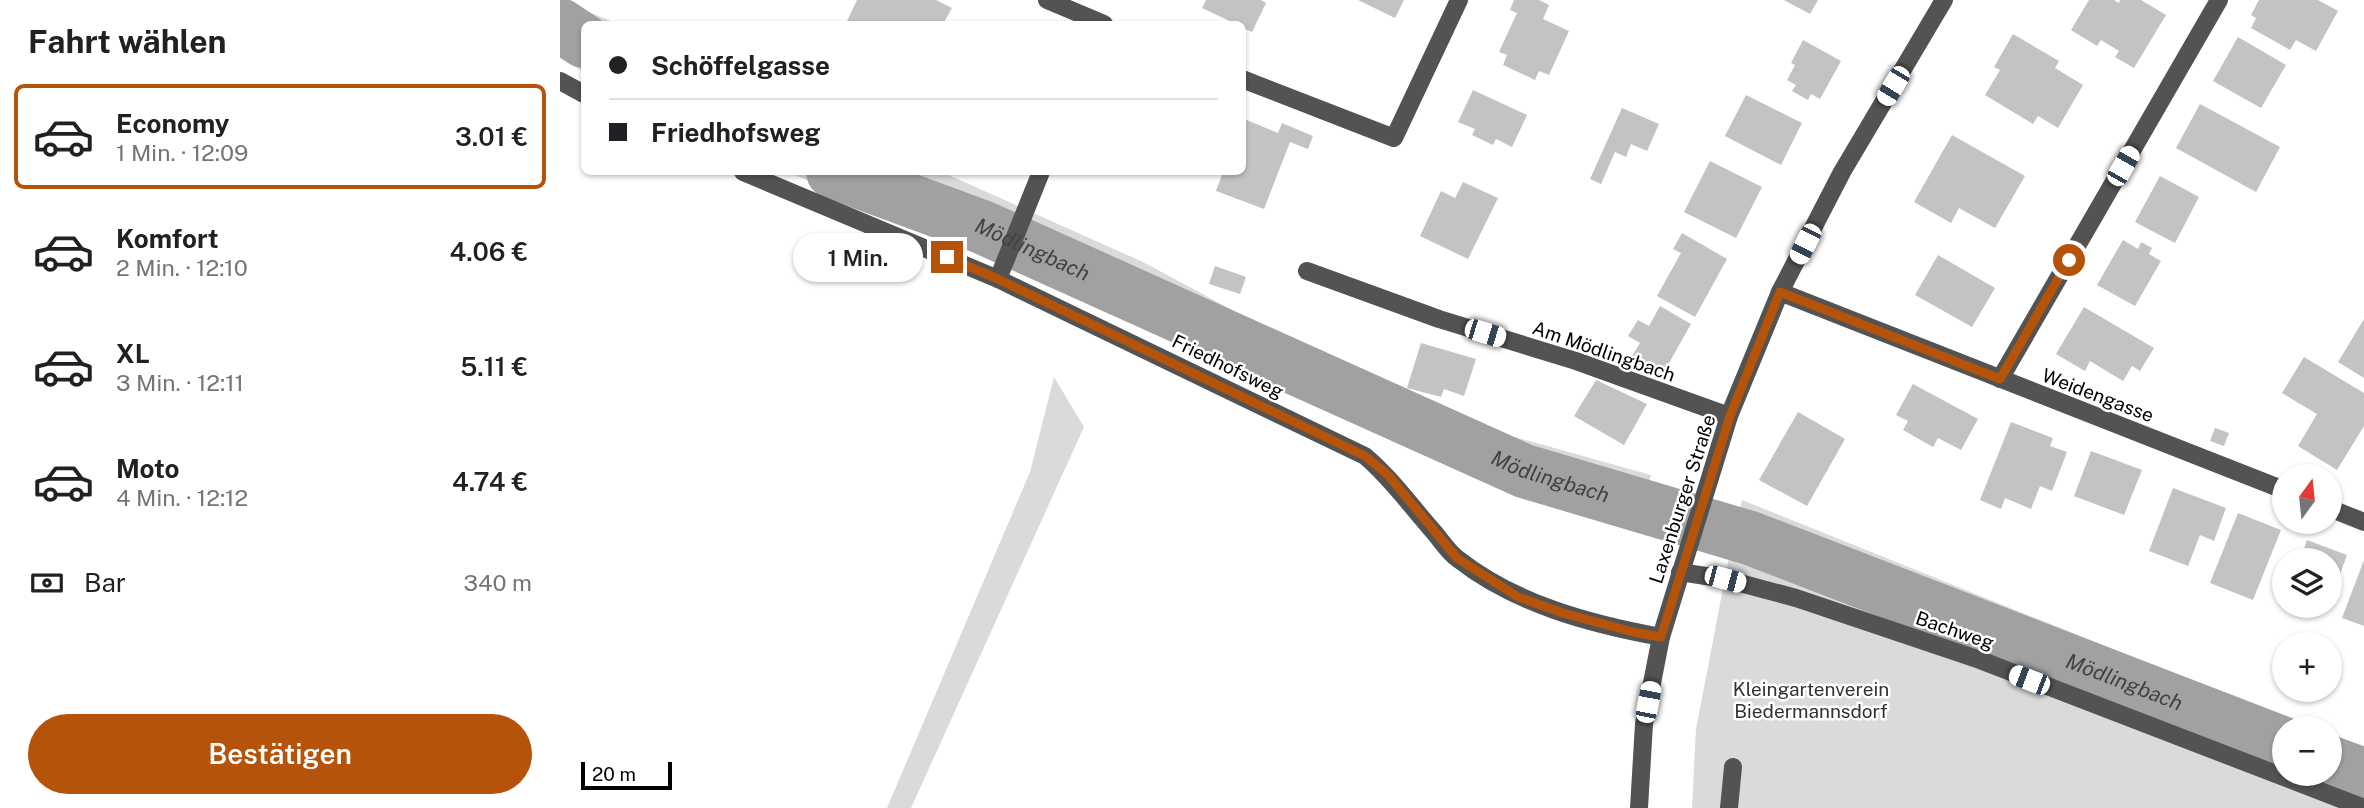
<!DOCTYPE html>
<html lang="de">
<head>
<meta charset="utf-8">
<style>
	body { margin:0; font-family:"Public Sans",sans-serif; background:#f6f6f6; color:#202124; height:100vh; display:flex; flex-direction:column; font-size:26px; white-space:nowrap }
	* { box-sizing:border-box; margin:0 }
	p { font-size:23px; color:#757577 }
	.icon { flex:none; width:38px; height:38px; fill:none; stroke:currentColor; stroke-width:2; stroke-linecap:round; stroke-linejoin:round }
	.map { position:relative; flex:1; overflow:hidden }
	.side { display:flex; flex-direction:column; background:#fff; width:560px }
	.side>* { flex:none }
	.guide { position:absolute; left:21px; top:21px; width:665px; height:154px; border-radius:10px; box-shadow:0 2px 5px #0004; display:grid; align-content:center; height:154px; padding:0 28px; background:#fff }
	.needle { width:46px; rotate:15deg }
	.fabs { position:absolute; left:1712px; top:464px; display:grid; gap:14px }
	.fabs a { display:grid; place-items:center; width:70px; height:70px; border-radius:50%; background:#fff; box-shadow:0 2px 5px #0004; font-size:35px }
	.scale { position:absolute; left:21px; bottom:18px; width:91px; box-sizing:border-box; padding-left:7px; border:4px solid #000; border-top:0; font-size:19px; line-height:24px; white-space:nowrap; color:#000; -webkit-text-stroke:5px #fff; paint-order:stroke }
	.end { position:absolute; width:32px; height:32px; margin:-16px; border:9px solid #b45309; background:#fff; box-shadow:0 0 0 4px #fff }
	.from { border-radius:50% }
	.bubble { position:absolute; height:49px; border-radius:24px; background:#fff; box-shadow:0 2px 5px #0004; font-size:23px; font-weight:600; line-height:49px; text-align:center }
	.car { position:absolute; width:21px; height:42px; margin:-21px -10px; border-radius:9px; box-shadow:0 0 5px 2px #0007; background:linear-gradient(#fff 24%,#345 0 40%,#fff 0 76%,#345 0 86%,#fff 0) }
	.guide b { display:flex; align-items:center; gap:24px; height:66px; font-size:26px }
	.guide b+b { border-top:2px solid #e0e0e0 }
	.guide i { width:18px; height:18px; background:#202124 }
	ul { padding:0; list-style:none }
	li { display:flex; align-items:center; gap:21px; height:105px; margin:0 14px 10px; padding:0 14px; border:4px solid transparent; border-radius:10px }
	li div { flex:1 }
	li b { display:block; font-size:26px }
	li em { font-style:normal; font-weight:600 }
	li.active { border-color:#b45309 }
	li>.icon { width:63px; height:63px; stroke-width:1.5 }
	h2 { padding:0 28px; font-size:32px; line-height:84px }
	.pay { display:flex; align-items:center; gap:18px; height:77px; padding:0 28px; font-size:26px }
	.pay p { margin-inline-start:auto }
	.action { display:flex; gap:14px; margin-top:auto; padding:14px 28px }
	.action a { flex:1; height:80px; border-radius:42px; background:#b45309; color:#fff; font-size:28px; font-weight:600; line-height:80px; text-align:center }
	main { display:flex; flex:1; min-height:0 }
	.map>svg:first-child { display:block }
</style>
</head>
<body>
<main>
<section class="side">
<h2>Fahrt wählen</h2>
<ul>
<li class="active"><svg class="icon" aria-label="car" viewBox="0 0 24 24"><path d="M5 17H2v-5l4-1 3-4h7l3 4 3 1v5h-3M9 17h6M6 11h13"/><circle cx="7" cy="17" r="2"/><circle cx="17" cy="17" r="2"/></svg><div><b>Economy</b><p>1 Min. · 12:09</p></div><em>3.01 €</em></li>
<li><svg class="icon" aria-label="car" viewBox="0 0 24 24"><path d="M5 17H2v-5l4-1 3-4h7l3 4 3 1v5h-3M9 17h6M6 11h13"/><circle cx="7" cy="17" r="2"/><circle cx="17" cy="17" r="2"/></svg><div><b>Komfort</b><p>2 Min. · 12:10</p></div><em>4.06 €</em></li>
<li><svg class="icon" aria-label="car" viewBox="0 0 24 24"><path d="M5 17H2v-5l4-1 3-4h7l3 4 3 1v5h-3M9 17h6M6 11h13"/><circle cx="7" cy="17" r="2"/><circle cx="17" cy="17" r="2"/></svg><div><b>XL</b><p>3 Min. · 12:11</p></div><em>5.11 €</em></li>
<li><svg class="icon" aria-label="car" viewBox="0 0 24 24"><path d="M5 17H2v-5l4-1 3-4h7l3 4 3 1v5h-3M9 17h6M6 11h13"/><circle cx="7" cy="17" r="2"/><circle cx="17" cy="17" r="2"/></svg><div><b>Moto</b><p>4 Min. · 12:12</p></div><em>4.74 €</em></li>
</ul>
<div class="pay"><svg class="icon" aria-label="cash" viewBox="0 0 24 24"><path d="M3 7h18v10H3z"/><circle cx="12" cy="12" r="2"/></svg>Bar<p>340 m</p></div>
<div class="action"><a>Bestätigen</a></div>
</section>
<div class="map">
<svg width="1804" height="808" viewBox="0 0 1804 808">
	<rect width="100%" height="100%" fill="#fff"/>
	<g fill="#dadada">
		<path d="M0 0 58 24H24V72L0 58Z"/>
		<path d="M227 172H382L585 263 858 410 1091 475 1078 533 991 507 515 288Z"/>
		<path d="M494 377 524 427 351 808H327L470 472Z"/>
		<path d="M1182 500 1749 728H1724V774H1769V736L1804 750V808H1132L1136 729 1169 557Z"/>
	</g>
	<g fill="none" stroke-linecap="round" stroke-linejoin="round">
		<g stroke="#a1a1a1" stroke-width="54">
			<path d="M0 25 24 41"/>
			<path id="s1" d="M273 172 422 227 964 471 1190 538 1724 744"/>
			<path d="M1769 762 1804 775"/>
		</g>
	</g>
	<g fill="#c3c3c3">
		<path d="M297 0H376L392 8 383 24H294L287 21Z"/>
		<path d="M646 0H701L706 3 692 32 682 28V24H676L642 8Z"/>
		<path d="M798 0H844L835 18Z"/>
		<path d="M954 0H979L989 5 983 19 1009 31 989 75 979 71 975 80 943 65 947 55 939 52 957 13 950 10Z"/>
		<path d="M1224 0H1258L1250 14Z"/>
		<path d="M1529 0H1554L1559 3 1560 0H1581L1606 15 1574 68 1555 57 1559 51 1541 40 1537 46 1511 30Z"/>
		<path d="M1699 0H1758L1778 11 1756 51 1736 40 1730 50 1691 28 1696 18 1691 15Z"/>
		<path d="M1453 34 1499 61 1495 68 1523 85 1498 128 1478 116 1473 124 1425 95 1440 70 1434 67Z"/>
		<path d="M1678 37 1726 65 1701 108 1653 81Z"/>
		<path d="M1243 40 1281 61 1260 99 1251 94 1248 100 1232 91 1236 85 1227 80 1235 65 1231 63Z"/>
		<path d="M913 90 967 115 952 147 936 139 933 145 912 135 915 129 898 122Z"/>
		<path d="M1186 95 1242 123 1221 165 1165 136Z"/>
		<path d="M1640 104 1720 147 1696 192 1616 148Z"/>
		<path d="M1062 108 1099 124 1087 151 1071 144 1066 157 1055 152 1041 184 1030 179Z"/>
		<path d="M684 119 718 133 722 123 753 136 748 149 730 142 704 209 656 191 663 172H682Z"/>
		<path d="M1392 135 1465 176 1435 228 1399 208 1391 223 1354 202Z"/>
		<path d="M1150 161 1202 187 1176 238 1124 212Z"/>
		<path d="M1600 176 1639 197 1615 243 1575 222Z"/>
		<path d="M903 182 938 198 908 259 860 236 881 191 895 198Z"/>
		<path d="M1122 233 1167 259 1135 317 1097 296 1121 253 1113 249Z"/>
		<path d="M1563 240 1578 249 1581 242 1592 248 1589 254 1601 261 1575 306 1537 285Z"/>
		<path d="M1378 255 1435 288 1412 327 1355 295Z"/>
		<path d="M655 266 686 277 680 294 649 284Z"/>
		<path d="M1100 306 1131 324 1104 372 1088 362 1082 373 1067 365 1080 343 1068 336 1078 320 1089 326Z"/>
		<path d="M1524 307 1594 348 1580 371 1572 366 1563 381 1530 361 1525 371 1496 354Z"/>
		<path d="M1804 319V378L1778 362Z"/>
		<path d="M861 343 916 359 904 396 884 389 881 397 847 388Z"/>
		<path d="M1744 357 1804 393V426L1777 470 1738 446 1757 414 1722 393Z"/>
		<path d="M1036 380 1087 404 1064 445 1014 416Z"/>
		<path d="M1353 384 1418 419 1401 450 1378 438 1373 447 1343 430 1348 421 1336 415Z"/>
		<path d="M1238 412 1285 439 1247 506 1199 480Z"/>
		<path d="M1451 422 1493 438 1490 446 1507 452 1492 491 1480 486 1471 509 1445 498 1441 509 1420 500Z"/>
		<path d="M1655 428 1669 433 1664 446 1650 441Z"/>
		<path d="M1531 451 1582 470 1564 515 1514 496Z"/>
		<path d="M1613 488 1666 508 1654 541 1640 535 1628 566 1589 551Z"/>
		<path d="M1678 513 1721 530 1693 600 1650 583Z"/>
		<path d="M1747 540 1787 555 1770 602 1769 560H1740Z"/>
		<path d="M1804 560V626L1782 618Z"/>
		<path d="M1727 606H1756L1753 615Z"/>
	</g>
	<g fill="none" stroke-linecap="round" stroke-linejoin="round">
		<g stroke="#535353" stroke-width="18">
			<path d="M487 0 544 24"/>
			<path d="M682 79 834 138 899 0"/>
			<path d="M0 81 24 94"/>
			<path d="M183 172 438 279 805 456C831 478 850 505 873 531 881 540 888 552 898 559 955 604 1030 624 1101 637"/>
			<path d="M747 271 879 319 1016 361 1169 416"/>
			<path d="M438 279 481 172"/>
			<path d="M1220 292 1724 490"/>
			<path d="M1440 379 1659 0"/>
			<path d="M1769 508 1804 522"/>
			<path d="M1120 572 1165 579 1236 598 1420 660 1804 808"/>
			<path d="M1079 808 1084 724 1101 637 1169 416 1220 292 1282 172 1384 0"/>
			<path d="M1169 808 1173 767"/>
		</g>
	</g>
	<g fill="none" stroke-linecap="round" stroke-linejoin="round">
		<path stroke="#b45309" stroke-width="9" d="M387 257 438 279 805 456 828 475 897 558 958 597 1003 613 1073 632 1101 637 1170 416 1220 292 1440 379 1509 260"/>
	</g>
	<g text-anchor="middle" stroke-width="5" stroke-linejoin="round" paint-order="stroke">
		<g font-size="19" fill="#000" stroke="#fff">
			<text transform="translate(1044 351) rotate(19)" y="7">Am Mödlingbach</text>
			<text transform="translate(668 366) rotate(26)" y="7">Friedhofsweg</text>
			<text transform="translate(1538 395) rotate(21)" y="7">Weidengasse</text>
			<text transform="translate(1122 499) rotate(-72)" y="7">Laxenburger Straße</text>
			<text transform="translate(1395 630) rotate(19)" y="7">Bachweg</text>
		</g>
		<g font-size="19" fill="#313131" stroke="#fff">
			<text x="1251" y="696">Kleingartenverein<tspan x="1251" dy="22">Biedermannsdorf</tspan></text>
		</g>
		<g font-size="21" font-style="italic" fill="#424242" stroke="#fff">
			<text dy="7" stroke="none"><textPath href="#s1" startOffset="214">Mödlingbach</textPath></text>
			<text dy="7" stroke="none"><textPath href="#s1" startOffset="780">Mödlingbach</textPath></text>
			<text dy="7" stroke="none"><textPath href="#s1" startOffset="1390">Mödlingbach</textPath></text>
		</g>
	</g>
</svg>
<div class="fabs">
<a><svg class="needle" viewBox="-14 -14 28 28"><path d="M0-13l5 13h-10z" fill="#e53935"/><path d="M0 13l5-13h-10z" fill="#757577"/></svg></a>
<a><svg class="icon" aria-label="layers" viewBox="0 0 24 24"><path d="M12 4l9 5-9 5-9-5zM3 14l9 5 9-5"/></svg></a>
<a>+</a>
<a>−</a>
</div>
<div class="scale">20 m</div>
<i class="end from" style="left:1509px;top:260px"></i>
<i class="end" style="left:387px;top:257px"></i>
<div class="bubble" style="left:233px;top:233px;width:130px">1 Min.</div>
<i class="car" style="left:1333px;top:86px;rotate:211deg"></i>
<i class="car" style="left:1563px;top:166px;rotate:30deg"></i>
<i class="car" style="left:1245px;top:244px;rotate:207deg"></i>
<i class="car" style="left:925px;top:333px;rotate:107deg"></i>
<i class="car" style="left:1165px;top:579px;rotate:105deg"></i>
<i class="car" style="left:1469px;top:680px;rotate:291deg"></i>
<i class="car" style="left:1088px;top:702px;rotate:11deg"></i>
<div class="guide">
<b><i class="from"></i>Schöffelgasse</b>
<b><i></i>Friedhofsweg</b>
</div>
</div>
</main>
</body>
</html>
